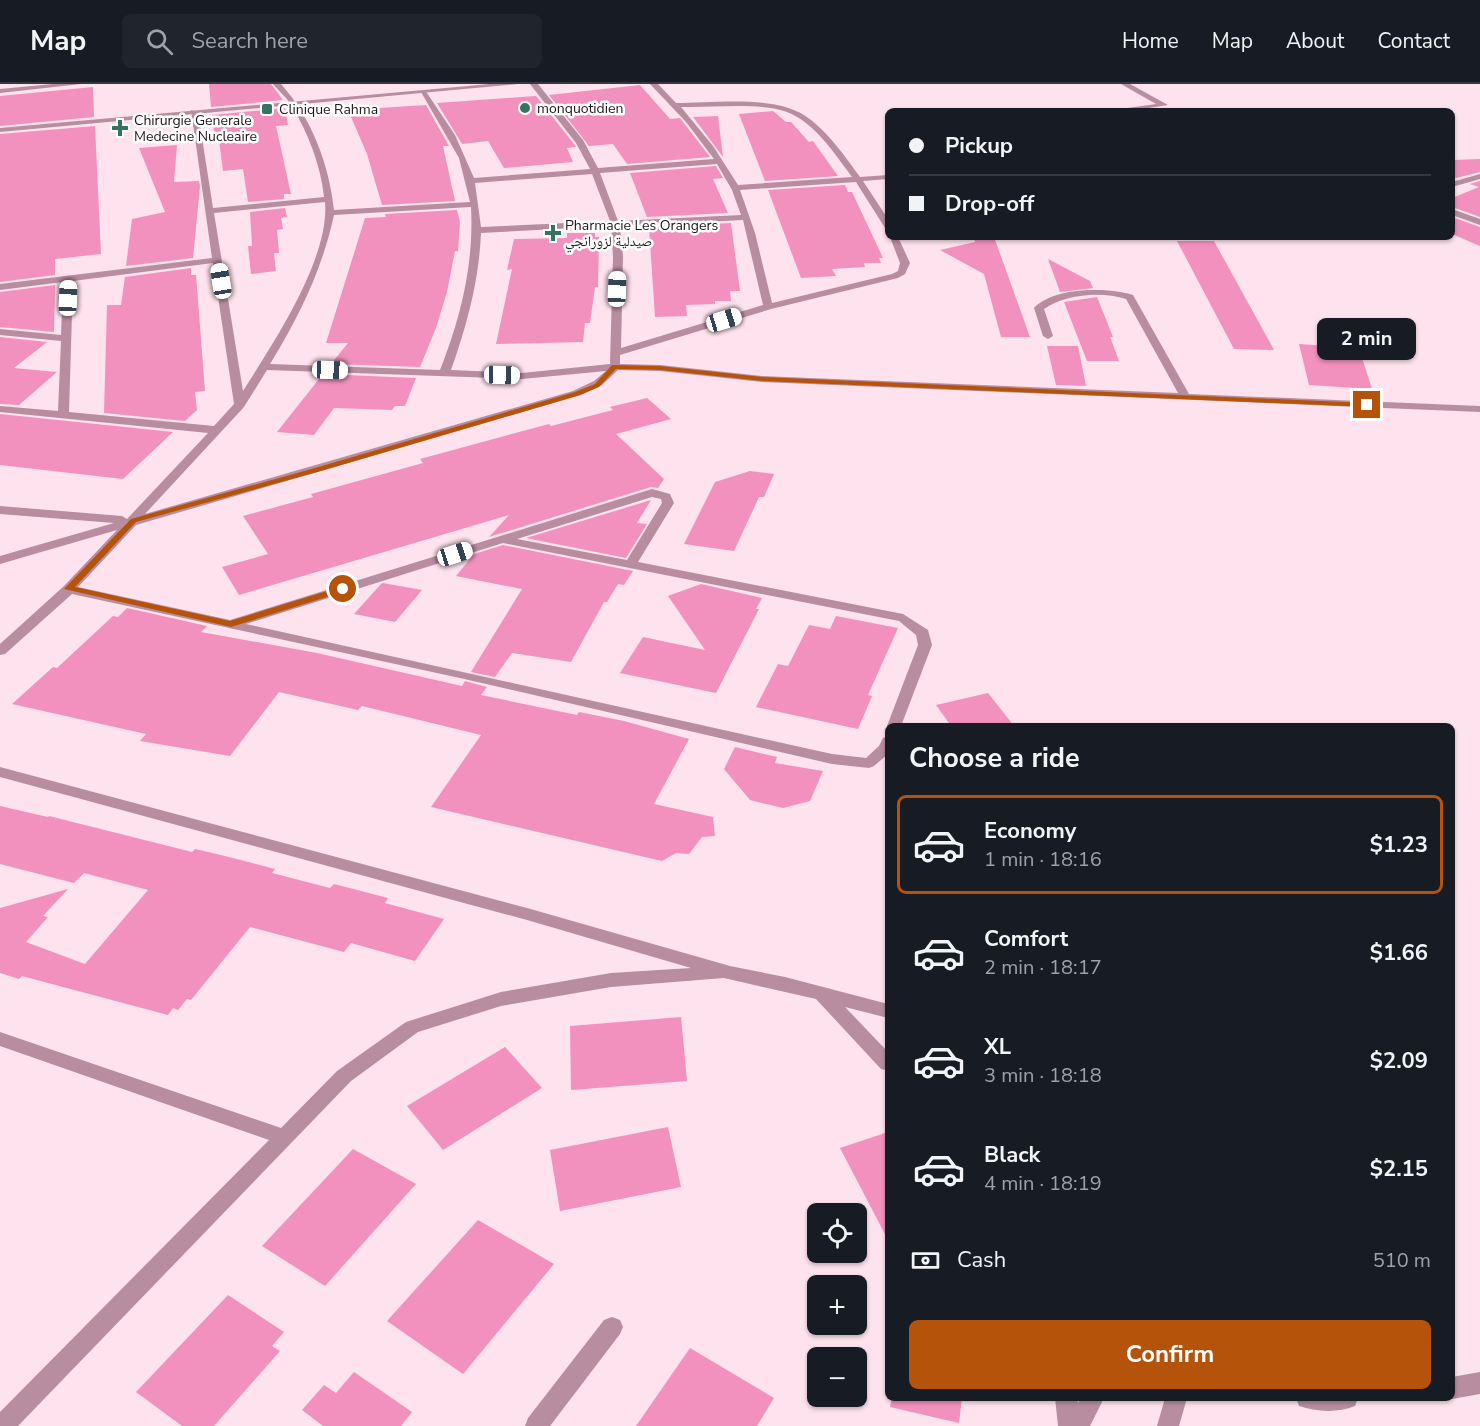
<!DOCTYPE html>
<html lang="en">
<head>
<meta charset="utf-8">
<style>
	body { margin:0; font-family:"Nunito Sans","Noto Naskh Arabic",sans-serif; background:#20242c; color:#f1f3f6; height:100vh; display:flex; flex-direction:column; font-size:22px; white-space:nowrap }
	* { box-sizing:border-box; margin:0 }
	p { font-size:20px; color:#9ea1a6 }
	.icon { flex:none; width:33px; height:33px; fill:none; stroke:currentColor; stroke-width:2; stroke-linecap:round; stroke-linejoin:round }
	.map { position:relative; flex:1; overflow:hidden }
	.panel { position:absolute; left:885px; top:639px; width:570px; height:678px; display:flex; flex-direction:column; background:#171b24; border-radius:9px; box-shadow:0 2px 4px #0004 }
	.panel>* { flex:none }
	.guide { position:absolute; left:885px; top:24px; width:570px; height:132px; border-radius:9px; box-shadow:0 2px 4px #0004; display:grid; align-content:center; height:132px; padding:0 24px; background:#171b24 }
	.tools { position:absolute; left:807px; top:1119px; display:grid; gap:12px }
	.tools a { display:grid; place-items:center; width:60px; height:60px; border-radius:9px; background:#171b24; box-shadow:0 2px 4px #0004; font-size:30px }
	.end { position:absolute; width:27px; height:27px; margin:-14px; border:8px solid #b45309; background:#fff; box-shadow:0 0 0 3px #fff }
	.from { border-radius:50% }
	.bubble { position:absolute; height:42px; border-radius:9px; background:#171b24; box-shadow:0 2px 4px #0004; font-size:20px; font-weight:700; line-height:42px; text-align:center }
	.car { position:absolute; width:18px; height:36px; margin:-18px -9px; border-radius:8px; box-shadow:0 0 4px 2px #0007; background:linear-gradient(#fff 24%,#345 0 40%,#fff 0 76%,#345 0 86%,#fff 0) }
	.guide b { display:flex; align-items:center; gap:21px; height:57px; font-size:22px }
	.guide b+b { border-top:2px solid #363941 }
	.guide i { width:15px; height:15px; background:#f1f3f6 }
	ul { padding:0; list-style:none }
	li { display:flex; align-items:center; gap:18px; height:99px; margin:0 12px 9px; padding:0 12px; border:3px solid transparent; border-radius:9px }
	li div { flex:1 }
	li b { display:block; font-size:22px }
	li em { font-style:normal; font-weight:700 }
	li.current { border-color:#b45309 }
	li>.icon { width:54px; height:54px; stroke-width:1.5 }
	h2 { padding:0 24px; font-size:27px; line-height:72px }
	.pay { display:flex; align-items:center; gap:15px; height:66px; padding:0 24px; font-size:22px }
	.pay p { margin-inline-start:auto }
	.action { display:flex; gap:12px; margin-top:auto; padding:12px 24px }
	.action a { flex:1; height:69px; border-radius:9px; background:#b45309; color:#fff; font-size:24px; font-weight:700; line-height:69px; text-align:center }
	header { display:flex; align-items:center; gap:36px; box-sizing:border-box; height:84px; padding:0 30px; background:#171b24; border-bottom:2px solid #363941 }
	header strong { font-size:28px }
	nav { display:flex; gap:33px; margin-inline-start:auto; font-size:21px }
	.search { width:420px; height:54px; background:#20242c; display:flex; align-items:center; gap:15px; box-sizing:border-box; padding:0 21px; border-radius:9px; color:#9ea1a6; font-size:22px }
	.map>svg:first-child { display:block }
</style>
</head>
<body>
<header>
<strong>Map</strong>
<div class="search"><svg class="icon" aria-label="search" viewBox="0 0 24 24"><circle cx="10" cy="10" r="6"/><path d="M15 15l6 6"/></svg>Search here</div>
<nav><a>Home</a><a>Map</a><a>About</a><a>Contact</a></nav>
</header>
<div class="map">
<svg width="1480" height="1342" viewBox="0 0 1480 1342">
	<rect width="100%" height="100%" fill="#fee2ed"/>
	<g fill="#f391be">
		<path d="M209 0H271L283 16 211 23Z"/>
		<path d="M640 1 670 35 680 34 710 73 627 80 613 60 589 62 549 11Z"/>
		<path d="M93 3 94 33 0 42V12Z"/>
		<path d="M536 12 574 60 576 63 567 64 573 78 504 84 488 57 462 60 437 19Z"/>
		<path d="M426 21 449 62H443L455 117 382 121 367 70 348 26Z"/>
		<path d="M285 24 288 41 276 42 291 110H284V115L248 118 243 85 223 87 218 48H214L212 31Z"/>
		<path d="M773 27 786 38H791L809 58 813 57 838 92 765 97 739 30Z"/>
		<path d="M718 32 723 73 693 33Z"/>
		<path d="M95 42 101 170 55 175V191L0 198V50Z"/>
		<path d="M177 61 174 98 199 97 200 102 193 174 126 182 132 135 165 128 139 64Z"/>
		<path d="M1480 75V88L1452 95V76Z"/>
		<path d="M716 82 723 94 713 95 728 129 647 133 630 89Z"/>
		<path d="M1480 97V133L1452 123V114L1479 103 1470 100Z"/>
		<path d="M845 101 848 108H852L869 144 883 174H879L881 179H864L865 183 832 185 836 192 801 194 768 106Z"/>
		<path d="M285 124 287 133 281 134 283 145 277 146 279 169H274L276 187 251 190 248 162H252L250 128Z"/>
		<path d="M457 126 460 138 458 167H455L447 208 436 244 420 283 331 280 348 259H326L365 134 386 133 385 130Z"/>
		<path d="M1452 133 1480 143V162L1452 150Z"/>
		<path d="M731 139 740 207H730L731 217H715V220L686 221 687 232 655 233 649 143Z"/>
		<path d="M567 149H595V153H599L598 203H595L590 239H585L583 258 496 260 512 185 507 186 514 155 567 154Z"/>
		<path d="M974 153H994L1030 253H1001L984 190 940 166 975 158Z"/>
		<path d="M1177 157H1214L1274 266 1234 265Z"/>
		<path d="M1048 175 1090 197 1093 204 1060 208Z"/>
		<path d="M191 184V191H196L205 307 195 308 197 326 185 337 104 329 107 221H121L125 193Z"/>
		<path d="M55 201 54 248 0 243V208Z"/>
		<path d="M1097 213 1113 253H1110L1119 277H1087L1064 218Z"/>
		<path d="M0 253 47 258 14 284 57 288 19 321 0 320Z"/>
		<path d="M1299 260 1359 264 1372 305 1309 301Z"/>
		<path d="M1047 262H1078L1086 302 1056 301Z"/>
		<path d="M323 290 416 294 405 322H395L392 326 334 324 314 351 277 348Z"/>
		<path d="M647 314 671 335 616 350 664 395 658 404 651 403 489 453 509 431 239 511 222 483 268 470 243 432 313 413 311 410 423 379 420 375 549 340 551 342 613 326 610 323Z"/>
		<path d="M0 330 173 348 123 395 0 381Z"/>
		<path d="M750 387 774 390 764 413H759L734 467 684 460 715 398Z"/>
		<path d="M651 416 637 439 647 440 626 474 526 454Z"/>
		<path d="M503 461 633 487 624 501 618 500 607 518H604L571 578 512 569 495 593 471 588 522 505 456 492 474 470Z"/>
		<path d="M381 500 383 499 422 506 395 538 354 530Z"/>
		<path d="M701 500 762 514 756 525H759L716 609 620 589 643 553 705 566 668 512Z"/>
		<path d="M127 524 207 542 201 548 317 569 462 602 465 597 487 603 481 611 577 631 579 628 624 637 689 655 654 720 713 733 715 752 702 753 689 770 676 769 662 777 431 723 481 651 362 622 358 626 279 608 230 672 140 657 146 650 12 620 53 583 57 584 113 532 118 533Z"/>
		<path d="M836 532 898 544 868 611 872 612 858 645 756 623 778 580 788 582 809 541 830 545Z"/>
		<path d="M988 609 1014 642H951L936 621Z"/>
		<path d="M735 663 777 673 775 679 823 687 810 717 783 724 750 716 724 685Z"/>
		<path d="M0 722 48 733 49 732 192 768 195 765 221 771 275 785 272 789 330 804 334 800 388 814 385 819 444 835 415 877 351 859 344 868 250 843 191 916 187 915 178 926 173 924 168 931 22 892 19 895 0 889V824L68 805 43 832 48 833 26 858 85 880 148 806 84 789 74 799 0 780Z"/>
		<path d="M681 933 687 997 571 1006 570 942Z"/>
		<path d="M505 963 542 1004 443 1066 407 1022Z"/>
		<path d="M668 1043 681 1103 560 1127 550 1066Z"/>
		<path d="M888 1048V1156L840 1064Z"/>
		<path d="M353 1065 416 1100 325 1202 262 1162Z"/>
		<path d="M478 1136 554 1180 463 1290 387 1237Z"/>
		<path d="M228 1211 284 1248 272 1262 280 1267 214 1342H182L136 1308Z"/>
		<path d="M690 1264 774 1314 757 1342H636Z"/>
		<path d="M354 1288 412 1328 401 1342H323L302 1326 324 1301 336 1309Z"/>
		<path d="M892 1314H962L959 1339 890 1323Z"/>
	</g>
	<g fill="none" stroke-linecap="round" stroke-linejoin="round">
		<g fill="#b88da0" fill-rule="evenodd">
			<path d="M53 0H81L0 9V5Z"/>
			<path d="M273 0H281C312 35 329 80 334 126L470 118 459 74 421 8 425 6 455 51 474 94 590 85 576 59 530 0H538L583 56 598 84 714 75 686 38 650 0H658L676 19C714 19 772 11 804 31 827 46 844 71 860 93L888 91V95L863 97 888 135V145L885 144 856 98 740 106 755 149 772 219 892 190 898 187 900 179 890 153H898L910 179 905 190 898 194 771 225 620 271V280L660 281 762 292 1178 309 1126 215C1102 207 1065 210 1044 225L1053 252 1048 255 1043 252 1034 224C1054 203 1107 203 1133 211L1189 310 1480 322V328L762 298 660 287 618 286 602 301 581 311 136 441 78 503 230 536 652 405 670 410 674 419 638 478 903 530 928 546 932 561 901 642H888V644L887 642 918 561 916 551 899 537 503 459 246 540 832 670 866 674 879 662 883 654 888 652V670L874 682 869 684 832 680 460 594 72 510 5 570 0 571V560L64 502 117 446 0 480V472L114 439 0 430V422L122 432 127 435 208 349 0 328V322L58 327 61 257 0 251V245L61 251 63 198 0 206V200L212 174 191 26 198 28 213 124 324 113C321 82 308 49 292 22 287 14 279 7 273 0ZM681 23C712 24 758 18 787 28 815 39 835 70 852 93L738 101 713 62ZM717 80 732 106 741 131 618 137 600 89ZM592 90 610 137 481 143 475 99ZM325 118C330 175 272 261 243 307L214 129ZM471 123C474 180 461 233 440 286L270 280C299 233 322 186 334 131ZM743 136 763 221 621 264 623 173 620 142ZM611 142 613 173 610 280 522 289 451 286C467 241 479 197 481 149ZM213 179 234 320 214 342 69 328 73 197ZM267 286 522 295 606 287 594 297 573 307 145 430 244 323ZM652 413 661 415 662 419 627 476 517 455Z"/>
			<path d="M1121 0H1130L1168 21 1130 27H1106L1156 20Z"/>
			<path d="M1480 90V95L1452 103V98Z"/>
			<path d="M1452 125 1480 135V141L1452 131Z"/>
			<path d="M0 683 527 824 730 882 785 893 888 920V934L845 923 888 968V987L881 985 816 915 724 894 611 903 501 922 418 948 351 997 18 1342H0V1328L269 1056 0 962V948L281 1044 337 987 406 938 501 908 611 889 691 884 527 836 0 693Z"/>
			<path d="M612 1233 620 1236 623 1243 620 1250 550 1342H525L528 1334 604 1236Z"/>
			<path d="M1480 1288V1310L1452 1315 1450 1314H1452V1293Z"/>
			<path d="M1055 1314H1077L1078 1319 1081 1314H1104L1090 1342H1058Z"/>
			<path d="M1165 1314H1187L1179 1342H1157Z"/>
			<path d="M1296 1314H1358L1355 1322C1338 1329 1316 1328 1299 1322Z"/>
		</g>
		<path fill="#b88da0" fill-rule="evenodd" d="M490 0H518L0 48V44Z"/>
	</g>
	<path fill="#b45309" d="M612 281 660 282 762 293 1367 319 1370 321 1367 323 762 297 660 286 616 285 599 303 580 311 321 387 136 438 75 503 230 537 340 503H346V507L231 543 64 505 131 435 315 384 575 308 595 300Z"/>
	<g fill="#357461" stroke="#fff" stroke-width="2">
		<circle cx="525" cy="24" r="6"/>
		<rect x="261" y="19" width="12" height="12" rx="3"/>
		<path d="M117 35h6v6h6v6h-6v6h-6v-6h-6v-6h6z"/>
		<path d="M550 140h6v6h6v6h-6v6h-6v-6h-6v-6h6z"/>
	</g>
	<g text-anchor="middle" stroke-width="5" stroke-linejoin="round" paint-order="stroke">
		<g font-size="14" fill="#21161b" stroke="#fff" text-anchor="start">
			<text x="537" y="29">monquotidien</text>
			<text x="279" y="30">Clinique Rahma</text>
			<text x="134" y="41">Chirurgie Generale<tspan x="134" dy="16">Medecine Nucleaire</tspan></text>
			<text x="565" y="146">Pharmacie Les Orangers<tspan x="565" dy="16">صيدلية لزورانجي</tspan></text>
		</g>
	</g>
</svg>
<div class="tools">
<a><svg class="icon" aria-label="locate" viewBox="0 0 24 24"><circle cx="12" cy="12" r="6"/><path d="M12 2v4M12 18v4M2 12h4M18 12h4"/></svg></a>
<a>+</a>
<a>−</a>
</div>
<i class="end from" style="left:343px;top:505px"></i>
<i class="end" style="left:1367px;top:321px"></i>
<div class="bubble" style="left:1317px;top:234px;width:99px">2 min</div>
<i class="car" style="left:221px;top:197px;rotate:351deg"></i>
<i class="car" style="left:617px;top:205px;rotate:2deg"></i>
<i class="car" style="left:68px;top:214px;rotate:2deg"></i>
<i class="car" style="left:724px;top:236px;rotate:73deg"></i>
<i class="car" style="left:330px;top:286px;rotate:92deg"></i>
<i class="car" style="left:502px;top:291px;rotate:91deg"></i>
<i class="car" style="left:455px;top:470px;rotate:72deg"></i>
<div class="guide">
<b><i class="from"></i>Pickup</b>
<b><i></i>Drop-off</b>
</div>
<section class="panel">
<h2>Choose a ride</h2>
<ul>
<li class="current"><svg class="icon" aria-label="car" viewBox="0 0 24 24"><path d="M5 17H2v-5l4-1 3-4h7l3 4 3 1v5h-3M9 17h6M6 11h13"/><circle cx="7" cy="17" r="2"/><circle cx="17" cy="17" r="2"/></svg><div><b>Economy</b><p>1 min · 18:16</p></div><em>$1.23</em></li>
<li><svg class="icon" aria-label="car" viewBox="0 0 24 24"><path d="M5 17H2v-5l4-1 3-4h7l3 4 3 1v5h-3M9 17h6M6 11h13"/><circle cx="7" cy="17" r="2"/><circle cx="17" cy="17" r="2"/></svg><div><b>Comfort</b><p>2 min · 18:17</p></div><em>$1.66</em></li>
<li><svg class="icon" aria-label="car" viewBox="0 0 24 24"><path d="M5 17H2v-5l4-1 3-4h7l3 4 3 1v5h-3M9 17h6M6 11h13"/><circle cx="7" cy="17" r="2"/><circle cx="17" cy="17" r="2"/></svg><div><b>XL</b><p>3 min · 18:18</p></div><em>$2.09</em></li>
<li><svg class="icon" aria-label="car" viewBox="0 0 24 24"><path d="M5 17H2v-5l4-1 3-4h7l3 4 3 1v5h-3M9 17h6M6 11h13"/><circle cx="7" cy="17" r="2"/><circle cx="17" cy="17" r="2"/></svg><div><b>Black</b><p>4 min · 18:19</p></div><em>$2.15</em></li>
</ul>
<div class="pay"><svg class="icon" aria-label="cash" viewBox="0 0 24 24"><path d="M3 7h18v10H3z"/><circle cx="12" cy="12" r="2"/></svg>Cash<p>510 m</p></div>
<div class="action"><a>Confirm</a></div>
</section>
</div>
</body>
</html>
